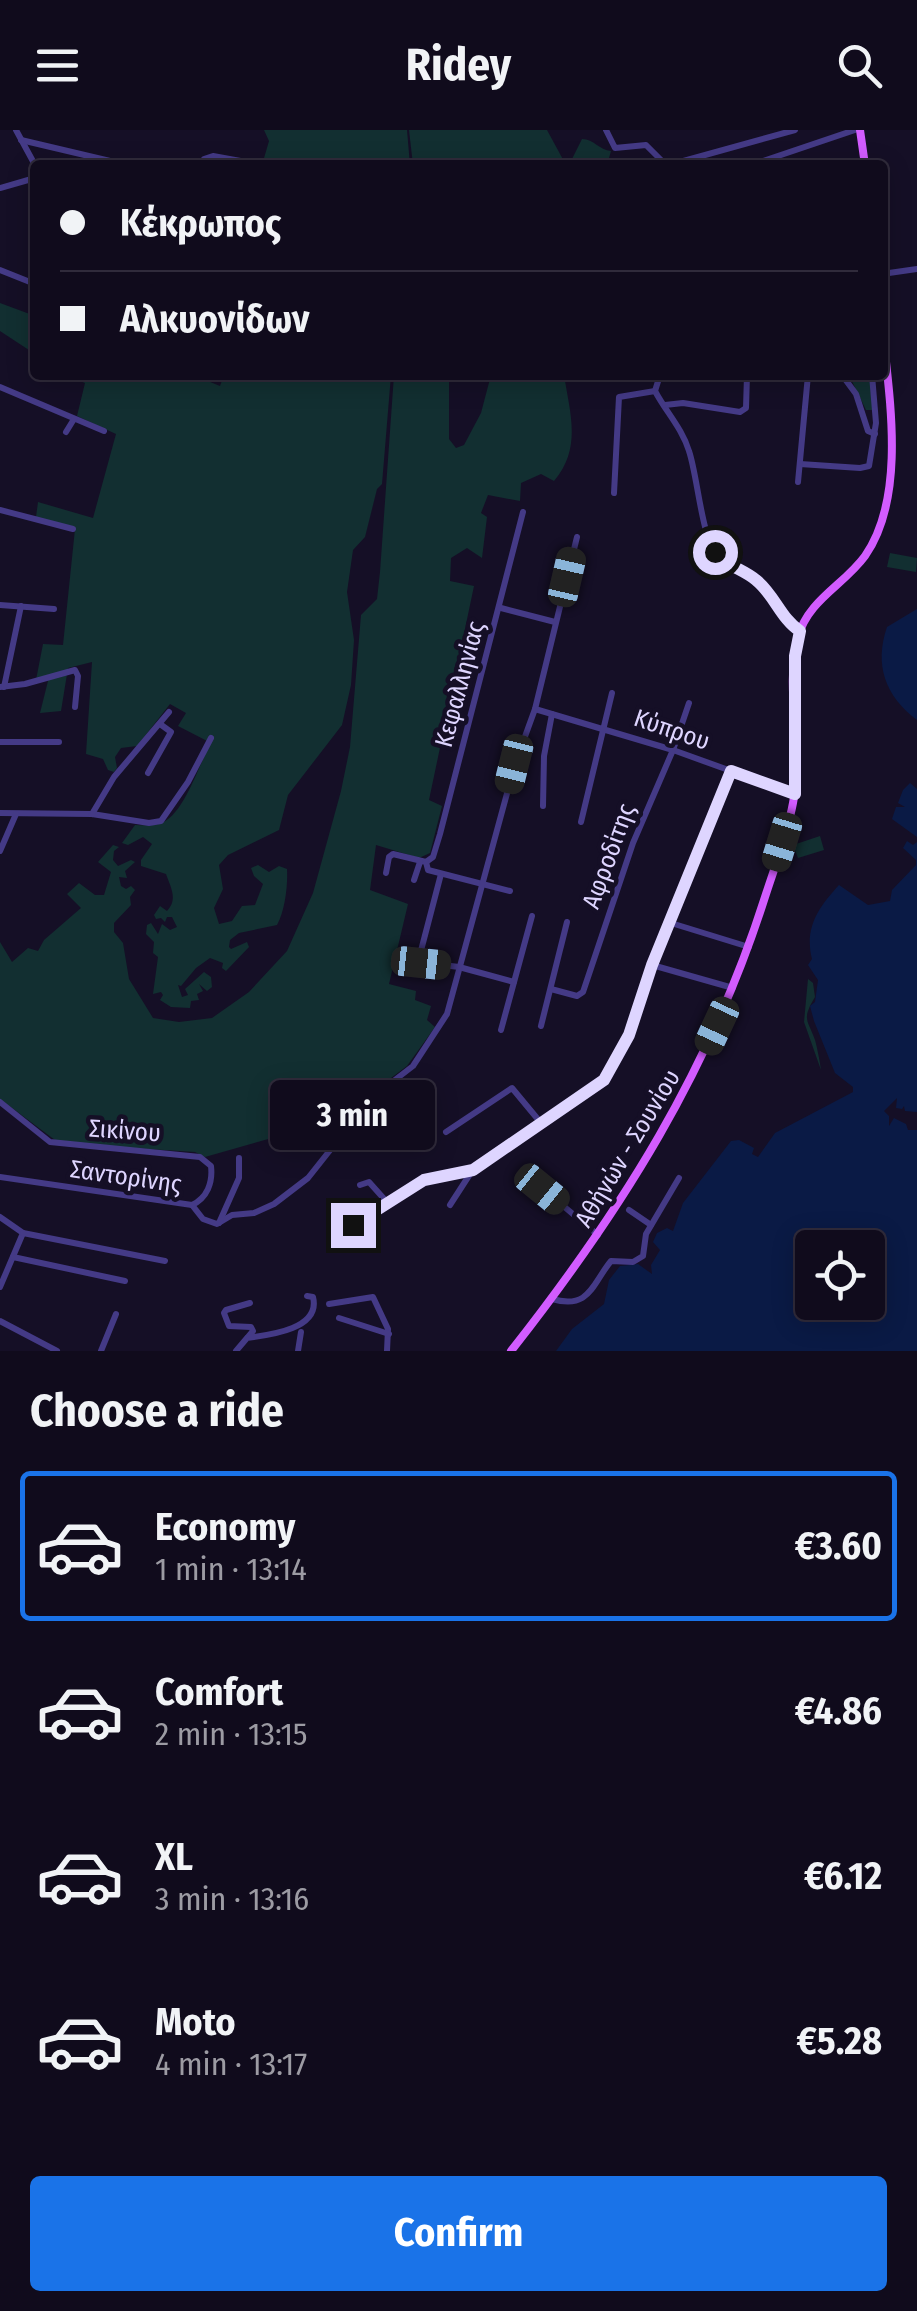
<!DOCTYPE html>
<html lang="en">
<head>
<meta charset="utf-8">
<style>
	body { margin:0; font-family:"Fira Sans Condensed",sans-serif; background:#1e1929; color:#f1f3f6; height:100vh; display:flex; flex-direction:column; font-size:38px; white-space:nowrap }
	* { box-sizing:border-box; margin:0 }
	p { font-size:32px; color:#9c9ba3 }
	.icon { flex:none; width:55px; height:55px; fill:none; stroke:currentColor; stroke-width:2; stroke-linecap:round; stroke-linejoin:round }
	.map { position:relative; height:1221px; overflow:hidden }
	.sheet { display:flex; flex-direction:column; background:#100b1c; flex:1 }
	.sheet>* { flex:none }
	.banner { position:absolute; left:30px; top:30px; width:858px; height:220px; border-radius:10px; box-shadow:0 5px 25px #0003,0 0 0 2px #302b3b; display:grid; align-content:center; height:220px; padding:0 30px; background:#100b1c }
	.controls { position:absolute; left:795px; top:1100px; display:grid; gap:20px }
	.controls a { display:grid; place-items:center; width:90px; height:90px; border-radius:10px; background:#100b1c; box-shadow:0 5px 25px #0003,0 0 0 2px #302b3b; font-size:50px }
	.end { position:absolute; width:45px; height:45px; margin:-22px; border:12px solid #ded5ff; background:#111; box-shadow:0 0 0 5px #111 }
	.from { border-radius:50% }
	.bubble { position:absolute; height:70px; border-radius:10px; background:#100b1c; box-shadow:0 5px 25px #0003,0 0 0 2px #302b3b; font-size:32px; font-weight:700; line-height:70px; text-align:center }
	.car { position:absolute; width:30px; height:60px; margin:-30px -15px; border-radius:12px; box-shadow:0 0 8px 2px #0007; background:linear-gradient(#222 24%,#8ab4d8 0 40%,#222 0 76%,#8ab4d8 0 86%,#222 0) }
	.banner b { display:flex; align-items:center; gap:35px; height:95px; font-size:38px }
	.banner b+b { border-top:2px solid #302b3b }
	.banner i { width:25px; height:25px; background:#f1f3f6 }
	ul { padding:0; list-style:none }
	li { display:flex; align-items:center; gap:30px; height:150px; margin:0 20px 15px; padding:0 10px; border:5px solid transparent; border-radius:10px }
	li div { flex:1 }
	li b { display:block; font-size:38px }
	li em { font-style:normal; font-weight:700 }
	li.on { border-color:#1a73e8 }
	li>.icon { width:90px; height:90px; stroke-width:1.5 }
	h2 { padding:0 30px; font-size:45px; line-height:120px }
	.primary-button { display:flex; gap:20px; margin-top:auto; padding:20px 30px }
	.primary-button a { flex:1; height:115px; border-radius:10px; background:#1a73e8; color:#fff; font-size:40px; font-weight:700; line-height:115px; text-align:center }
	header { display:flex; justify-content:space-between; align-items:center; height:130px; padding:0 30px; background:#100b1c; font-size:45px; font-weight:700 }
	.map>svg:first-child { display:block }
</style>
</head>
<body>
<header><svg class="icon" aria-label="menu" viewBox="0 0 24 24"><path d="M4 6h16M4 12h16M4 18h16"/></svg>Ridey<svg class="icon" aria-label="search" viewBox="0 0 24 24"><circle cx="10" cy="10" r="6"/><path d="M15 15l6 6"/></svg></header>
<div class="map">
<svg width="917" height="1221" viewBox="0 0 917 1221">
	<rect width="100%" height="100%" fill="#150f26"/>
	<g fill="#122f31">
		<path d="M264 0H407L410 35H262L269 11Z"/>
		<path d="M409 0H547L566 35H413Z"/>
		<path d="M582 9C594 9 599 20 611 21L607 35H569Z"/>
		<path d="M0 173 35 186V224L0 201Z"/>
		<path d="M65 245H193L220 256 224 245H391L382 354 377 359 365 407 353 420 347 462 354 510 351 555 342 595 288 665 279 700 228 725 219 735 223 759 214 778 219 794 232 791 242 776 255 775 263 754 254 746 251 738 258 735 269 742 279 736 287 739C288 755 285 781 277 795L239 803 230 810 229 817 231 819 247 812 249 817 226 841 222 838 223 833 210 828 196 838 181 856 178 855 182 867 188 865 185 859 204 842 211 847 212 857 207 861 199 854 203 861 197 864 199 870 191 871 190 878 171 877 160 870 163 865 161 862 153 864 158 827 153 823 154 812 146 804 147 795 151 793 158 804 162 794 170 800 177 797 172 787H167L165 792 161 788 156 789 154 785 160 776 167 781C178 769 171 758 166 744L141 736V730L152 714 143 707 128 715 122 713 135 695C142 695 151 696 159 694 184 687 199 633 211 613L178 596 186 583 170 574 137 616 121 618 115 627 117 638 114 642 108 640 103 629 86 624 92 532 68 538 61 581 40 583 49 547 36 550 43 514 63 515 75 399 36 387 38 372 93 388 116 304 77 286 85 253Z"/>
		<path d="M394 245H449V309L456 318 464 315 481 283 491 245H564C570 283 582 318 554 351L541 344 521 353 520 371 488 365 481 383 487 387 482 428 467 418 451 428 450 451 474 456 429 670 442 676 430 723 419 728 376 715 370 760 408 774 389 854 416 861 415 870 431 876 427 890 435 897 407 936 363 969 326 1014 300 1000 205 1027 195 1022 86 1015 55 1010 0 969V812L12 832 28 818 38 821 44 810 81 778 67 764 79 753 95 765H104L111 742 98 732 113 715 119 717 114 721 113 730 118 736 131 730 135 732 125 741 127 748 119 747 121 756 126 759 131 756 135 760 130 767 131 775 114 793V802L123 813 129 849 153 888 179 892 212 888 249 862 287 821 313 763 341 661 350 617 361 485 377 469 380 442Z"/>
		<path d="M849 245H871L873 280H866Z"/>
		<path d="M890 423 917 428 916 442 887 437Z"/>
		<path d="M820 706 824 720 798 728 793 715Z"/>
		<path d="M808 849 813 853 815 867C801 890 808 890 815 910 817 917 820 932 821 940L804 892Z"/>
	</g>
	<g fill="#0a1a45" fill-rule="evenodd">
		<path d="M917 479V590C885 566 874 535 887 497Z"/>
		<path d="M910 653 917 659V707L892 689 896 677H905L898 673 903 660Z"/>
		<path d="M907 711 913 715 917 712V982L905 981 904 976 902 979 896 978 897 968 884 981 889 986V996L894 988 906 994 908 1000H917V1221H556L572 1199 604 1174 609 1150 620 1136 638 1134 652 1144 651 1135 660 1120 653 1112 657 1103 667 1098 673 1101 683 1073 731 1011 739 1010 754 1018 752 1024 758 1027 775 1003 853 962V957L835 943 814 891 810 876 815 872 818 850 808 835 812 829C804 797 819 777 839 755L868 775 890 771 892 760 916 735V730L903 718ZM812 1118H868V1172H812Z"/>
	</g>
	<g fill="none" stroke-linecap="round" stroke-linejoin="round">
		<g stroke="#443a86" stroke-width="6">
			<path d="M16 0 35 35"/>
			<path d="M606 0 615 18 646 15 666 35"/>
			<path d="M21 10 127 35"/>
			<path d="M203 35 204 29 213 26 246 32"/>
			<path d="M669 35 795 0"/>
			<path d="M751 35 855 0"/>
			<path d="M0 58 35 48"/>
			<path d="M0 140 35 154"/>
			<path d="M882 144 917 139"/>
			<path d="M660 245 655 261C666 282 682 298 689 321 698 348 701 405 717 425 728 439 749 441 761 455 774 470 783 490 800 501"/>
			<path d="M842 245 856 264 868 301 875 304"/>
			<path d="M0 257 104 301"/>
			<path d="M665 275 683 273 740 282 746 278 747 245"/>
			<path d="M66 302 74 289"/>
			<path d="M800 334 860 338 869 336 876 293 872 245"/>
			<path d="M798 352 808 245"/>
			<path d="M614 363 619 267 655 261"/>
			<path d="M0 380 73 399"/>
			<path d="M0 475 54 479"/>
			<path d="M501 478 555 492"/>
			<path d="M0 557 25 554 75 540 78 546 75 577"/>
			<path d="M4 557 21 476"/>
			<path d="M535 579 673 620 795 664"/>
			<path d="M0 612H59"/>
			<path d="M148 643 171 602 160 594"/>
			<path d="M543 676 544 626 552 584"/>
			<path d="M0 683 92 684 149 693 161 691 188 652 211 608"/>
			<path d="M92 684 114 647 169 582"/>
			<path d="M581 692 612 563"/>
			<path d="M0 721 16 684"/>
			<path d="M426 732 433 727 440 704 523 382"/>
			<path d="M386 743 389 727 393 724 426 732 428 740 510 761"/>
			<path d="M441 744 418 832 459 837 514 852"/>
			<path d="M414 750 420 732"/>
			<path d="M671 793 749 817"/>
			<path d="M652 835 733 858"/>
			<path d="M551 859 577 866 583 862 633 713 673 620 689 573"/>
			<path d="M541 896 567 792"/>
			<path d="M501 900 532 786"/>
			<path d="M369 970 413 936 447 884 515 634 535 579 577 407"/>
			<path d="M0 972 50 1012 200 1027 211 1036C213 1053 207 1068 192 1075"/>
			<path d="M446 1002 512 958 541 993"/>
			<path d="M0 1047 192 1075 203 1089 217 1094 232 1085 254 1083 274 1074 308 1048 331 1019"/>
			<path d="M360 1055 369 1052 386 1071"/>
			<path d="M543 1059 598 1105"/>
			<path d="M450 1075 472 1041"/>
			<path d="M629 1080 651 1095"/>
			<path d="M0 1087 23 1103 0 1157"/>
			<path d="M219 1093 239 1048V1028"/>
			<path d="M353 1095 424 1050 473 1040 604 950 629 905 652 835 731 641"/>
			<path d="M23 1103 165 1131"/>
			<path d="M13 1127 125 1151"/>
			<path d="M552 1169C590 1180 592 1154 611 1131L633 1132 643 1126 646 1104 679 1048"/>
			<path d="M329 1174 373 1167 388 1199 387 1221"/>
			<path d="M339 1188 389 1204"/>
			<path d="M0 1191 57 1221"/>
			<path d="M248 1207 253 1201 251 1197 229 1196 224 1183 226 1180 250 1173"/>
			<path d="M101 1221 116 1184"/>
			<path d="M236 1221 247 1208C270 1205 321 1199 313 1167L307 1166"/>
			<path d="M298 1221 301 1202"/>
		</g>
		<g stroke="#d25cff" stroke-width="8">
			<path d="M860 0 865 35"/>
			<path d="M511 1221C622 1080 710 940 765 767 775 736 787 705 793 673 804 619 784 560 798 507 808 470 844 455 865 426 907 366 889 264 882 196"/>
		</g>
	</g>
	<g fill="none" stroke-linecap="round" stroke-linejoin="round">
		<path stroke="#ded5ff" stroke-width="12" d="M353 1095 424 1050 473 1040 604 950 629 905 652 835 731 641 795 664V526L800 501C781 489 774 464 756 450 743 439 726 436 715 422"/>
	</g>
	<g text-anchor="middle" stroke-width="9" stroke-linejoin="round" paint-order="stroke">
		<g font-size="25" fill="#ded5ff" stroke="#150f26">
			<text transform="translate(459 554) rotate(-75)" y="9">Κεφαλληνίας</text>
			<text transform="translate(672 599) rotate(19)" y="9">Κύπρου</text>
			<text transform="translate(608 726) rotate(-70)" y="9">Αφροδίτης</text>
			<text transform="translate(125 1000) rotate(4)" y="9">Σικίνου</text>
			<text transform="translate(627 1018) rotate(-59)" y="9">Αθήνών - Σουνίου</text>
			<text transform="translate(126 1046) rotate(8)" y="9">Σαντορίνης</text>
		</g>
	</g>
</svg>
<div class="controls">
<a><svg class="icon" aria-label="locate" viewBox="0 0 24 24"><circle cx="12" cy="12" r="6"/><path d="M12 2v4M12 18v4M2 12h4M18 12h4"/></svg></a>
</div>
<i class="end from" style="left:715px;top:422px"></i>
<i class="end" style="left:353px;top:1095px"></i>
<div class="bubble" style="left:270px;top:950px;width:165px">3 min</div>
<i class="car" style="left:567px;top:447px;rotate:13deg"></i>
<i class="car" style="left:514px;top:634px;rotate:194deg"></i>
<i class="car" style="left:782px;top:712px;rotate:197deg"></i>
<i class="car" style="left:421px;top:833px;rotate:96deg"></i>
<i class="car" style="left:717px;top:896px;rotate:205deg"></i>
<i class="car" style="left:542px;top:1059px;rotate:129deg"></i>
<div class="banner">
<b><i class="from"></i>Κέκρωπος</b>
<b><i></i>Αλκυονίδων</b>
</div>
</div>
<section class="sheet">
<h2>Choose a ride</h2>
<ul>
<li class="on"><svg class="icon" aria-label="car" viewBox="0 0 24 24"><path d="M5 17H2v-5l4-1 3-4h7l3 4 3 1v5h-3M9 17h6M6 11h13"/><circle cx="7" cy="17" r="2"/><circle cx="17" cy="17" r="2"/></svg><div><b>Economy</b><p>1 min · 13:14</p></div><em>€3.60</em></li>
<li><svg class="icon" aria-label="car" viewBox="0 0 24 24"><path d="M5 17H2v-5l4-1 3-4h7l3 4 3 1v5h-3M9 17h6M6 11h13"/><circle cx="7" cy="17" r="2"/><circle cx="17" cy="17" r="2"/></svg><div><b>Comfort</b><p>2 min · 13:15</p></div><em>€4.86</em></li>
<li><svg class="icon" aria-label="car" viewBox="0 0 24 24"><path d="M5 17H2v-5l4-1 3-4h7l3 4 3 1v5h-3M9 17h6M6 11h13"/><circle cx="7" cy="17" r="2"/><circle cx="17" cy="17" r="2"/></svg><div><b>XL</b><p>3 min · 13:16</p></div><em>€6.12</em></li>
<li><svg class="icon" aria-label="car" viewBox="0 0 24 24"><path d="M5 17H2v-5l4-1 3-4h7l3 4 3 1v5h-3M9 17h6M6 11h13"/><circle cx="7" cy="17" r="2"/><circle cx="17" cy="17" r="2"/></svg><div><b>Moto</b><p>4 min · 13:17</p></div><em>€5.28</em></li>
</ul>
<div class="primary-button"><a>Confirm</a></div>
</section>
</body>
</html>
